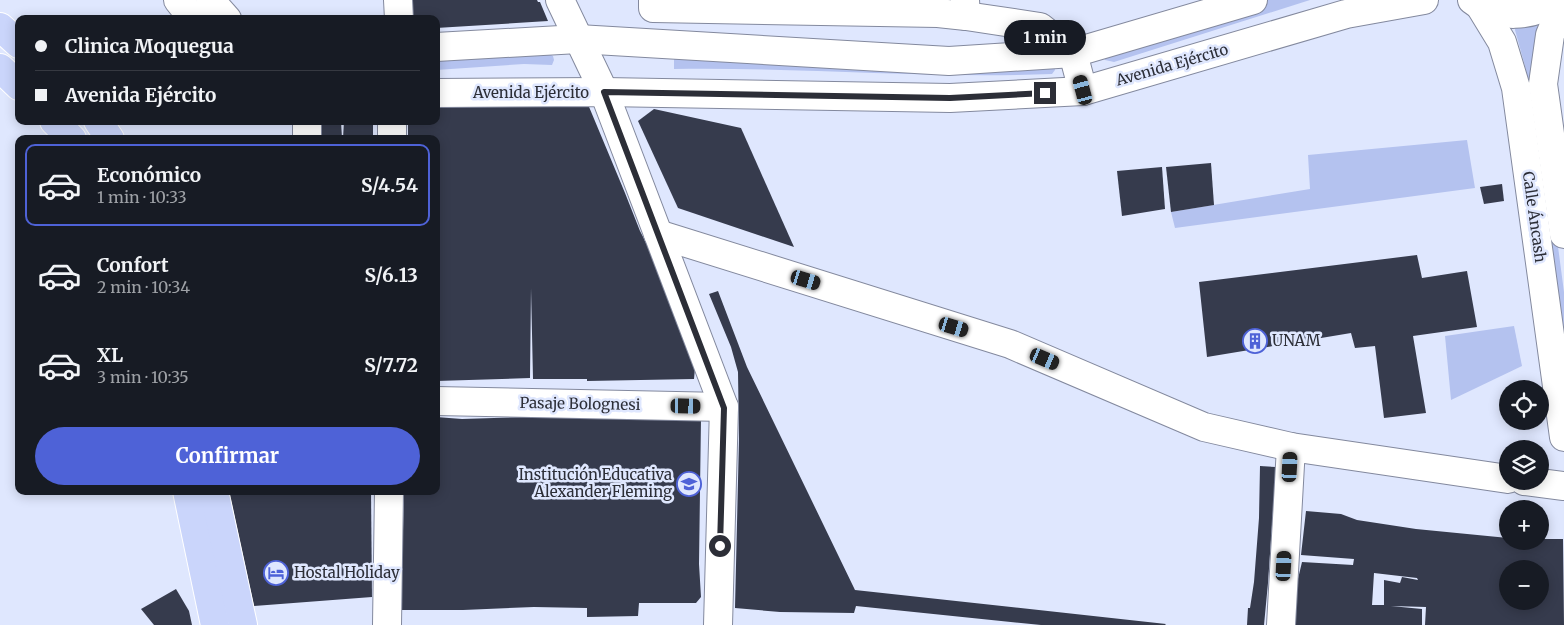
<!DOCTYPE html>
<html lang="es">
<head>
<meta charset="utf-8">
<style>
	body { margin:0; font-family:Merriweather,serif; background:#242831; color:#f1f3f6; height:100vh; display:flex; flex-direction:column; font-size:19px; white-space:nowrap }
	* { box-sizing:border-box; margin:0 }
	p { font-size:16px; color:#9ea1a6 }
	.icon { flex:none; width:28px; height:28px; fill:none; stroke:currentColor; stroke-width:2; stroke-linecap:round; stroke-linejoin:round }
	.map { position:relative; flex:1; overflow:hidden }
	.details { position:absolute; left:15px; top:135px; width:425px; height:360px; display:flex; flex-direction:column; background:#171b24; border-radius:10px; box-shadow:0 2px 12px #0003 }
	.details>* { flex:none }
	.banner { position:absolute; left:15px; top:15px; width:425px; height:110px; border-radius:10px; box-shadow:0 2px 12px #0003; display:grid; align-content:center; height:110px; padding:0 20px; background:#171b24 }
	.buttons { position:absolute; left:1499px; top:380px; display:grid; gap:10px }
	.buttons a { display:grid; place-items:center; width:50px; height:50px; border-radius:50%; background:#171b24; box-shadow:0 2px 12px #0003; font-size:25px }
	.end { position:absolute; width:22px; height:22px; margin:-11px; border:6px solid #2c2e37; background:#fff; box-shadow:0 0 0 2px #fff }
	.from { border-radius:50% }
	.bubble { position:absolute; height:35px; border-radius:18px; background:#171b24; box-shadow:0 2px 12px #0003; font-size:16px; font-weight:700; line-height:35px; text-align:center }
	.car { position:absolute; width:15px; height:30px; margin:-15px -8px; border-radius:6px; box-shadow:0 0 4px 1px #0007; background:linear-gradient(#222 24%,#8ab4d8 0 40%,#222 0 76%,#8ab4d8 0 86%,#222 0) }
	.banner b { display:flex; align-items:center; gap:18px; height:48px; font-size:19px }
	.banner b+b { border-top:1px solid #363941 }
	.banner i { width:12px; height:12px; background:#f1f3f6 }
	ul { padding:9px 0 0; list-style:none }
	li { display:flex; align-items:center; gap:15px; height:82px; margin:0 10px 8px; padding:0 10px; border:2px solid transparent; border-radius:10px }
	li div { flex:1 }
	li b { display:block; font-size:19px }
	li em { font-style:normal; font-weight:700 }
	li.on { border-color:#4e62d7 }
	li>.icon { width:45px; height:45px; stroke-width:1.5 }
	.primary-button { display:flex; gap:10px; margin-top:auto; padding:10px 20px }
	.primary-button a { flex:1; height:58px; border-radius:30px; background:#4e62d7; color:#fff; font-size:20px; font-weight:700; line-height:58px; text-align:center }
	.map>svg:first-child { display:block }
</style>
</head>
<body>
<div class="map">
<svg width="1564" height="625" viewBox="0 0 1564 625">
	<rect width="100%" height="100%" fill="#dfe7fe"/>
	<g fill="#b4c2ef">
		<path d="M1267 0H1310L1114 62 1105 60 1102 55 1128 43Z"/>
		<path d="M1537 21 1557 239 1564 292V360L1525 66 1515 30 1516 22Z"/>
		<path d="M547 53 553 56 554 60 552 65 524 64 436 70V58Z"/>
		<path d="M674 55 1054 64 1055 70 1052 74C926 79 800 67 674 69Z"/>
		<path d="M1467 140 1475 188 1175 228 1171 212 1310 189 1308 155Z"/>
		<path d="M1514 326 1522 366 1451 400 1445 336Z"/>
	</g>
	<g fill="#363b4d" fill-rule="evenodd">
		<path d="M407 0H537L538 2H540L548 21 436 28V19H407Z"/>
		<path d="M587 102 625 193 640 231 656 262 696 357 694 379 587 381V379H533L531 288 530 378 436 381V139H408V121H436V107Z"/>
		<path d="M654 109 741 128 794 247 678 208 638 121Z"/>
		<path d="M311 121H341L342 139H312Z"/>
		<path d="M344 121H373V139H343Z"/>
		<path d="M1211 163 1214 205 1171 212 1166 167Z"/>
		<path d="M1162 167 1165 209 1122 216 1117 171Z"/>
		<path d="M1502 184 1504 201 1484 204 1480 187Z"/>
		<path d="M1417 255 1422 278 1467 271 1477 327 1413 336 1426 413 1384 418 1375 346 1355 348 1351 333 1207 357 1199 282Z"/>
		<path d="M718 291 747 367 855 590 1166 624 1165 625H1041L856 606 854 613 780 612 735 608 739 439 738 372 731 347 709 294Z"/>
		<path d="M559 416 701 418 699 564 701 597 696 603H639L638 616 587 617V608L534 607 463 610H401L404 491H436V417L462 419Z"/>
		<path d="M1260 466 1276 467 1268 583 1264 625H1247L1248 608H1250L1254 582 1259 518Z"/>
		<path d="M229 491H371L372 597 254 606Z"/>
		<path d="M1306 511 1341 514 1357 520 1416 529 1508 538V541H1540V539H1563L1564 625H1425L1426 607 1391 606 1422 609V625H1287L1302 562 1353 565 1354 559 1301 555ZM1508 569H1540V601H1508ZM1374 573 1417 578 1418 580 1402 577 1400 583 1384 580V605H1372Z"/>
		<path d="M176 589 189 611 192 625H154L141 609Z"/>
	</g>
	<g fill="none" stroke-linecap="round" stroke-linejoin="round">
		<defs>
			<g id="minor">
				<path d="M398 0 399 19"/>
				<path d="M653 0V8L938 13 966 16"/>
				<path d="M965 0 966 16 1040 27 1073 53 1083 91"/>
				<path d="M307 121V139"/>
				<path d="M392 139V121"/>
				<path d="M658 234 1010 344 1204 427 1291 447 1508 479"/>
				<path d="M436 401 724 407"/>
				<path d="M1524 481 1564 486"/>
				<path d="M387 625 389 491"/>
				<path d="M1281 625 1291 447"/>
			</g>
			<g id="tertiary">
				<path d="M560 0 604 92 724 407 718 625"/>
				<path d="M1564 1 1550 35 1543 84 1564 234"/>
				<path d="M1480 6 1502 42 1516 88 1564 437"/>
			</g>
			<g id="secondary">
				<path d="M178 0 193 19"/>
				<path d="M210 0 227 19"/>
				<path d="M1472 0C1498 20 1532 17 1559 0"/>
				<path d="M436 47 578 39 949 61 1073 53 1253 0"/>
				<path d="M436 93 604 92 950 98 1083 91 1346 14 1424 0"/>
			</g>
			<g id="primary">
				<path d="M0 27 19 44"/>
				<path d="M0 68 19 86"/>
				<path d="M54 121 72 139"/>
				<path d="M98 121 110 139"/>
				<path d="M187 491 215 625"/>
				<path d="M214 491 243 625"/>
			</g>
		</defs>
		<use href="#minor" stroke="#83899e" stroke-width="30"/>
		<use href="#tertiary" stroke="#83899e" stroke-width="30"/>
		<use href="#secondary" stroke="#83899e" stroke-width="30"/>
		<use href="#primary" stroke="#fff" stroke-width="30"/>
		<use href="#minor" stroke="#fff" stroke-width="28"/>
		<use href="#tertiary" stroke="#fff" stroke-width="28"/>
		<use href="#secondary" stroke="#fff" stroke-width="28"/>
		<use href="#primary" stroke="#cad5fb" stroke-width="28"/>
	</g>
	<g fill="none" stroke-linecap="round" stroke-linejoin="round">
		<path stroke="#2c2e37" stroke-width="6" d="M720 546 724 408 604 92 950 98 1045 93"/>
	</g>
	<defs>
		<symbol id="building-ring" viewBox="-11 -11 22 22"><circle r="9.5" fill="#dfe7fe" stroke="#4e62d7" stroke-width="1.5"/><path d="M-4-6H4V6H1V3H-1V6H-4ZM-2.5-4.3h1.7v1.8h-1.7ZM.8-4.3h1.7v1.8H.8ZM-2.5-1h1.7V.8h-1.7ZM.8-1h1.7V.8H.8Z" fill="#4e62d7"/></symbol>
		<symbol id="school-ring" viewBox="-11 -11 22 22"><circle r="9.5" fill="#dfe7fe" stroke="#4e62d7" stroke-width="1.5"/><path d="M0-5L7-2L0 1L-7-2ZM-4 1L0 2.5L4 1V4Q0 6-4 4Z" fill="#4e62d7"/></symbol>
		<symbol id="hotel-ring" viewBox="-11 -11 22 22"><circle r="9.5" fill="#dfe7fe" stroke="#4e62d7" stroke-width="1.5"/><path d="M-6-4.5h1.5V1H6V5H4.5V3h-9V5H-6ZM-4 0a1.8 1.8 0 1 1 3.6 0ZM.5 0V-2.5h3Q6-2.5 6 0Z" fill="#4e62d7"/></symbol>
	</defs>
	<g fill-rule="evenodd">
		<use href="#building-ring" x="1241" y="327" width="28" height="28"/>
		<use href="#school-ring" x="675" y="470" width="28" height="28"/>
		<use href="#hotel-ring" x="262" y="559" width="28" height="28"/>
	</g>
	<g text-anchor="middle" stroke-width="5" stroke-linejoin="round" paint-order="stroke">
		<g font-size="15" fill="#2c2e37" stroke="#dfe7fe">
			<text transform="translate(1172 65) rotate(-16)" y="5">Avenida Ejército</text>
			<text x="531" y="98">Avenida Ejército</text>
			<text transform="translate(1534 217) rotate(82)" y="5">Calle Áncash</text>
			<text transform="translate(580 404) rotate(1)" y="5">Pasaje Bolognesi</text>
		</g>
		<g font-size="15" fill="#2c2e37" stroke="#dfe7fe" text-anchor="start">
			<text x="1272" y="346">UNAM</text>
			<text x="672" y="480" text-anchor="end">Institución Educativa<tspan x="672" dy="17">Alexander Fleming</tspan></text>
			<text x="294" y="578">Hostal Holiday</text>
		</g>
	</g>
</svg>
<div class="buttons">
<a><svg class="icon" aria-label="locate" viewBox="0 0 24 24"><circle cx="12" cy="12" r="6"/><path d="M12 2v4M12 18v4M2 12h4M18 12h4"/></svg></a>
<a><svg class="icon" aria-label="layers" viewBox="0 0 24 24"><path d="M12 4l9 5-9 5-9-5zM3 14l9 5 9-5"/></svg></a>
<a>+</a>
<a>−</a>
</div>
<i class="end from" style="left:720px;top:546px"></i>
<i class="end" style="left:1045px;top:93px"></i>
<div class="bubble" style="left:1004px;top:20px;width:82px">1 min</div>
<i class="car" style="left:1083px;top:90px;rotate:345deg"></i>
<i class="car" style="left:806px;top:280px;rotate:107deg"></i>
<i class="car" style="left:954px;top:327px;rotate:107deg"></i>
<i class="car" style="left:1045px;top:359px;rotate:113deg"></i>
<i class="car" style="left:686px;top:406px;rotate:91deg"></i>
<i class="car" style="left:1290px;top:467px;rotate:3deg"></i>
<i class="car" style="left:1284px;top:566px;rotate:3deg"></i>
<div class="banner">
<b><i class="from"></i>Clinica Moquegua</b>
<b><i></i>Avenida Ejército</b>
</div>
<section class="details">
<ul>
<li class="on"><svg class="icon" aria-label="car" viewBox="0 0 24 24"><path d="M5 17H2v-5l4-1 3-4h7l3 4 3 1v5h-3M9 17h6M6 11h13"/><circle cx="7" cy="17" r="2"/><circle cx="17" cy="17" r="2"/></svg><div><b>Económico</b><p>1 min · 10:33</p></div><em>S/4.54</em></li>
<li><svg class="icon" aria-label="car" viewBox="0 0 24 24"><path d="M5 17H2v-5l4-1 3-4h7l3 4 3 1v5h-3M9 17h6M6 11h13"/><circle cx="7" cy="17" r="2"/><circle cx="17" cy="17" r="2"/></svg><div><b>Confort</b><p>2 min · 10:34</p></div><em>S/6.13</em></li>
<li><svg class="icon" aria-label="car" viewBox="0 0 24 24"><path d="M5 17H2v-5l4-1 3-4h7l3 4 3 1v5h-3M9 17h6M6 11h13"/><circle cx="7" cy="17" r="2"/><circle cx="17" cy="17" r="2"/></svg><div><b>XL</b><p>3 min · 10:35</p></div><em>S/7.72</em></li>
</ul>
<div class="primary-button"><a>Confirmar</a></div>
</section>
</div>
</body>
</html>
